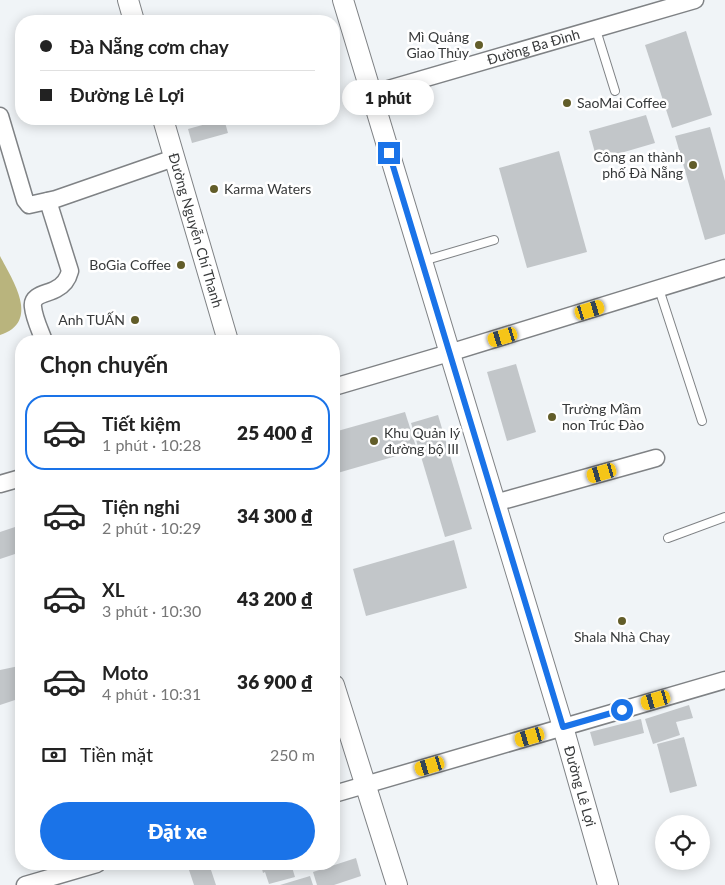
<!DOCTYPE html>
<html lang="vi">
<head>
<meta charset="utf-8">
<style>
	body { margin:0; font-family:Lato,sans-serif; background:#f2f2f2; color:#222; height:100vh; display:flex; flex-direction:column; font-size:19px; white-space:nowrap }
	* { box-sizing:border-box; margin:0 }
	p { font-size:16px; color:#767676 }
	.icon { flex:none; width:28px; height:28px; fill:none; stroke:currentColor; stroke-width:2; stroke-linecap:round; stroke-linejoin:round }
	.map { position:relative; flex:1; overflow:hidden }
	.sheet { position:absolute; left:15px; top:335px; width:325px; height:535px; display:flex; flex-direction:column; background:#fff; border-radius:20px; box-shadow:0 2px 12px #0003 }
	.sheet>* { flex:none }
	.top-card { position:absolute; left:15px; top:15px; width:325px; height:110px; border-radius:20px; box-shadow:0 2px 12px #0003; display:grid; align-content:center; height:110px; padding:0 25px; background:#fff }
	.buttons { position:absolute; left:655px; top:815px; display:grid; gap:10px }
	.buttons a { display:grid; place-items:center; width:55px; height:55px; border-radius:50%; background:#fff; box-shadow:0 2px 12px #0003; font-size:25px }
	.end { position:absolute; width:22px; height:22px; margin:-11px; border:6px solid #1a73e8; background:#fff; box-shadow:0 0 0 2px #fff }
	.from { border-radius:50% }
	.bubble { position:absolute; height:35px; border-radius:18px; background:#fff; box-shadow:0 2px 12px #0003; font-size:16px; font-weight:800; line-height:35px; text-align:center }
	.car { position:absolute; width:15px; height:30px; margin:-15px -8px; border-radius:6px; box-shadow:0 0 4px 1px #0007; background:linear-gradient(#f5c518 24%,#345 0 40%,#f5c518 0 76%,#345 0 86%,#f5c518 0) }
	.top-card b { display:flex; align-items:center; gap:18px; height:48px; font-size:19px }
	.top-card b+b { border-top:1px solid #e0e0e0 }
	.top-card i { width:12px; height:12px; background:#222 }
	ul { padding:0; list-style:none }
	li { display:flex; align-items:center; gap:15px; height:75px; margin:0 10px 8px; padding:0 15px; border:2px solid transparent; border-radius:20px }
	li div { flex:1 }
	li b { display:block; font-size:19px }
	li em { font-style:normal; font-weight:800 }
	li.active { border-color:#1a73e8 }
	li>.icon { width:45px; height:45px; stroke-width:1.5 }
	h2 { padding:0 25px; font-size:22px; line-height:60px }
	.pay { display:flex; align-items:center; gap:12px; height:55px; padding:0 25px; font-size:19px }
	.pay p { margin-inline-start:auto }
	.cta { display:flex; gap:10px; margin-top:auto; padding:10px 25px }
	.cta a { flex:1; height:58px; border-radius:30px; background:#1a73e8; color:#fff; font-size:20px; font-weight:800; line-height:58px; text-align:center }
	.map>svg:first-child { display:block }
</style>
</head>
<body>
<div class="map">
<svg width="725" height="885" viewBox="0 0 725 885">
	<rect width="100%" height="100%" fill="#f0f4f7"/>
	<path fill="#b9b47d" d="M0 256C13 281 41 322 0 335Z"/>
	<g fill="#c2c6c9">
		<path d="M686 31 712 115 672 128 645 45Z"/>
		<path d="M646 115 655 143 597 160 589 131Z"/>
		<path d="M224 119 228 133 192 143 188 129Z"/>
		<path d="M710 127 725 181V234L705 240 675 136Z"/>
		<path d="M559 151 587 252 527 268 499 168Z"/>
		<path d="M516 364 536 432 507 441 487 372Z"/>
		<path d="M405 412 417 450 334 474V432Z"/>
		<path d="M438 415 472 529 445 537 411 423Z"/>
		<path d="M21 525V552L0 559V532Z"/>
		<path d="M454 540 467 588 366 616 353 569Z"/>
		<path d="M21 664V698L0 705V670L19 666Z"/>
		<path d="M689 705 693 718 676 722 680 735 653 744 645 719Z"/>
		<path d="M641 719 644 733 594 746 590 732Z"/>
		<path d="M684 737 697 786 670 793 657 744Z"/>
		<path d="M356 858 361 876 334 885H317L313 872Z"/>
		<path d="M187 864H209L216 885H194Z"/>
		<path d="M265 864H291L295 877 269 884 265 872 263 873 261 865Z"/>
		<path d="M310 876 313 885H280Z"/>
	</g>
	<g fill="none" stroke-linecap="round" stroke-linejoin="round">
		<defs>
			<g id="service">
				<path d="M596 30 615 91"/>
				<path d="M423 261 494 240"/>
				<path d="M659 289 702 421"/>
				<path d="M668 538 725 517"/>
			</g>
			<g id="minor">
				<path id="s1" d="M371 94 695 0"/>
				<path d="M0 116 25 200 29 205 56 199 174 158"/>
				<path d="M44 341C40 330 34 318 33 307 31 294 48 294 56 289 64 285 68 279 70 271L48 201"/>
				<path d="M334 387 449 353 725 268"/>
				<path d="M0 484 21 478"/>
				<path d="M495 503 656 458"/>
				<path d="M334 794 725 680"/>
				<path d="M25 885 97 864"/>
			</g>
			<g id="tertiary">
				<path d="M128 0 134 21"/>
				<path id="s2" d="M343 0 563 727 608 885"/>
				<path id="s3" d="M163 119 228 341"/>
				<path d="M334 685 397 885"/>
			</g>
		</defs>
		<use href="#service" stroke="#7f8285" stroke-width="10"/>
		<use href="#minor" stroke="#7f8285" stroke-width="19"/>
		<use href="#tertiary" stroke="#7f8285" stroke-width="22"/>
		<use href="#service" stroke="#fff" stroke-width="8"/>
		<use href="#minor" stroke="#fff" stroke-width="16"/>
		<use href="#tertiary" stroke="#fff" stroke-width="20"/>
	</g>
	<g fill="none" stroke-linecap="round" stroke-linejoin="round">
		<path stroke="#1a73e8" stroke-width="6" d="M389 153 563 727 622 710"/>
	</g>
	<g fill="#625d29" stroke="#fff" stroke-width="2">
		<circle cx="479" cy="45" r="5"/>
		<circle cx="567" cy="103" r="5"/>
		<circle cx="693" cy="165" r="5"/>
		<circle cx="214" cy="189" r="5"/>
		<circle cx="181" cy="265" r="5"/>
		<circle cx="135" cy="320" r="5"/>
		<circle cx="552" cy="417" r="5"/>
		<circle cx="374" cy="441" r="5"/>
		<circle cx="622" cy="621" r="5"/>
	</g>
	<g text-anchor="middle" stroke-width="5" stroke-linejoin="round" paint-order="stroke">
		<g font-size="14" fill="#37393a" stroke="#fff" text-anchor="end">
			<text x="469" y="42">Mì Quảng<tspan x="469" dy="16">Giao Thủy</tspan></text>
			<text x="577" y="108" text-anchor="start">SaoMai Coffee</text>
			<text x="683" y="162">Công an thành<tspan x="683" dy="16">phố Đà Nẵng</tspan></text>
			<text x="224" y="194" text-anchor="start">Karma Waters</text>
			<text x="171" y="270">BoGia Coffee</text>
			<text x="125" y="325">Anh TUẤN</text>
			<text x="562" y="414" text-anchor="start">Trường Mầm<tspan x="562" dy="16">non Trúc Đào</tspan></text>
			<text x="384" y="438" text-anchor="start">Khu Quản lý<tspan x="384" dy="16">đường bộ III</tspan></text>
			<text x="622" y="642" text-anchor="middle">Shala Nhà Chay</text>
		</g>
		<g font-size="14" fill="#37393a" stroke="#fff">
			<text dy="5" stroke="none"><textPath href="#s1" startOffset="169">Đường Ba Đình</textPath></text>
			<text dy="5" stroke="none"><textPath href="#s3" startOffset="116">Đường Nguyễn Chí Thanh</textPath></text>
			<text dy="5" stroke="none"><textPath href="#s2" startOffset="821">Đường Lê Lợi</textPath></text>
		</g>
	</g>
</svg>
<div class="buttons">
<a><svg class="icon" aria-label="locate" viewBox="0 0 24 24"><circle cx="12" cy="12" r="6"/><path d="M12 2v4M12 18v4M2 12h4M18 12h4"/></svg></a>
</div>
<i class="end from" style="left:622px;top:710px"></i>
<i class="end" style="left:389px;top:153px"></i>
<div class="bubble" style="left:342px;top:80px;width:92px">1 phút</div>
<i class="car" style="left:590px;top:310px;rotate:73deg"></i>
<i class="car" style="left:503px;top:337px;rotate:253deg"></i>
<i class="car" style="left:602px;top:473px;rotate:254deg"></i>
<i class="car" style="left:656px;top:700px;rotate:254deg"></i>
<i class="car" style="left:530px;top:737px;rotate:254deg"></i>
<i class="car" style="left:430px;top:766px;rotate:253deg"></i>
<div class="top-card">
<b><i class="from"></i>Đà Nẵng cơm chay</b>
<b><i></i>Đường Lê Lợi</b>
</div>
<section class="sheet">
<h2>Chọn chuyến</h2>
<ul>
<li class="active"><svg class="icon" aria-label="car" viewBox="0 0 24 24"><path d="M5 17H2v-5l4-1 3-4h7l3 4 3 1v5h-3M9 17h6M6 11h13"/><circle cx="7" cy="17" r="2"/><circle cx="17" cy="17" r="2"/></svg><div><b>Tiết kiệm</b><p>1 phút · 10:28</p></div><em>25 400 ₫</em></li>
<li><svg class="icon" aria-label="car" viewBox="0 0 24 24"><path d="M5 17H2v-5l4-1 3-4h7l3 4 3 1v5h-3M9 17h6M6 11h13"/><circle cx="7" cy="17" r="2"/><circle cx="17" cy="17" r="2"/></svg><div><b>Tiện nghi</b><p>2 phút · 10:29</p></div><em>34 300 ₫</em></li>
<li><svg class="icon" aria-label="car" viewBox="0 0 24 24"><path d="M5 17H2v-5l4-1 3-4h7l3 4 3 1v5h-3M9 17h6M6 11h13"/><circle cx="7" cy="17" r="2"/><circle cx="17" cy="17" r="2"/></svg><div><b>XL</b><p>3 phút · 10:30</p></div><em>43 200 ₫</em></li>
<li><svg class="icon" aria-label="car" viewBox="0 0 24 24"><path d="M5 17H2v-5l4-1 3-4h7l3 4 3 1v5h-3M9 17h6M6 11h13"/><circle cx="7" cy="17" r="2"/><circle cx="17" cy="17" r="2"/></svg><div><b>Moto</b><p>4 phút · 10:31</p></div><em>36 900 ₫</em></li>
</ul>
<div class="pay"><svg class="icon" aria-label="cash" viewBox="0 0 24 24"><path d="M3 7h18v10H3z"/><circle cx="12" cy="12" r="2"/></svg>Tiền mặt<p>250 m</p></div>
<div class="cta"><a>Đặt xe</a></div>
</section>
</div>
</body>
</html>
